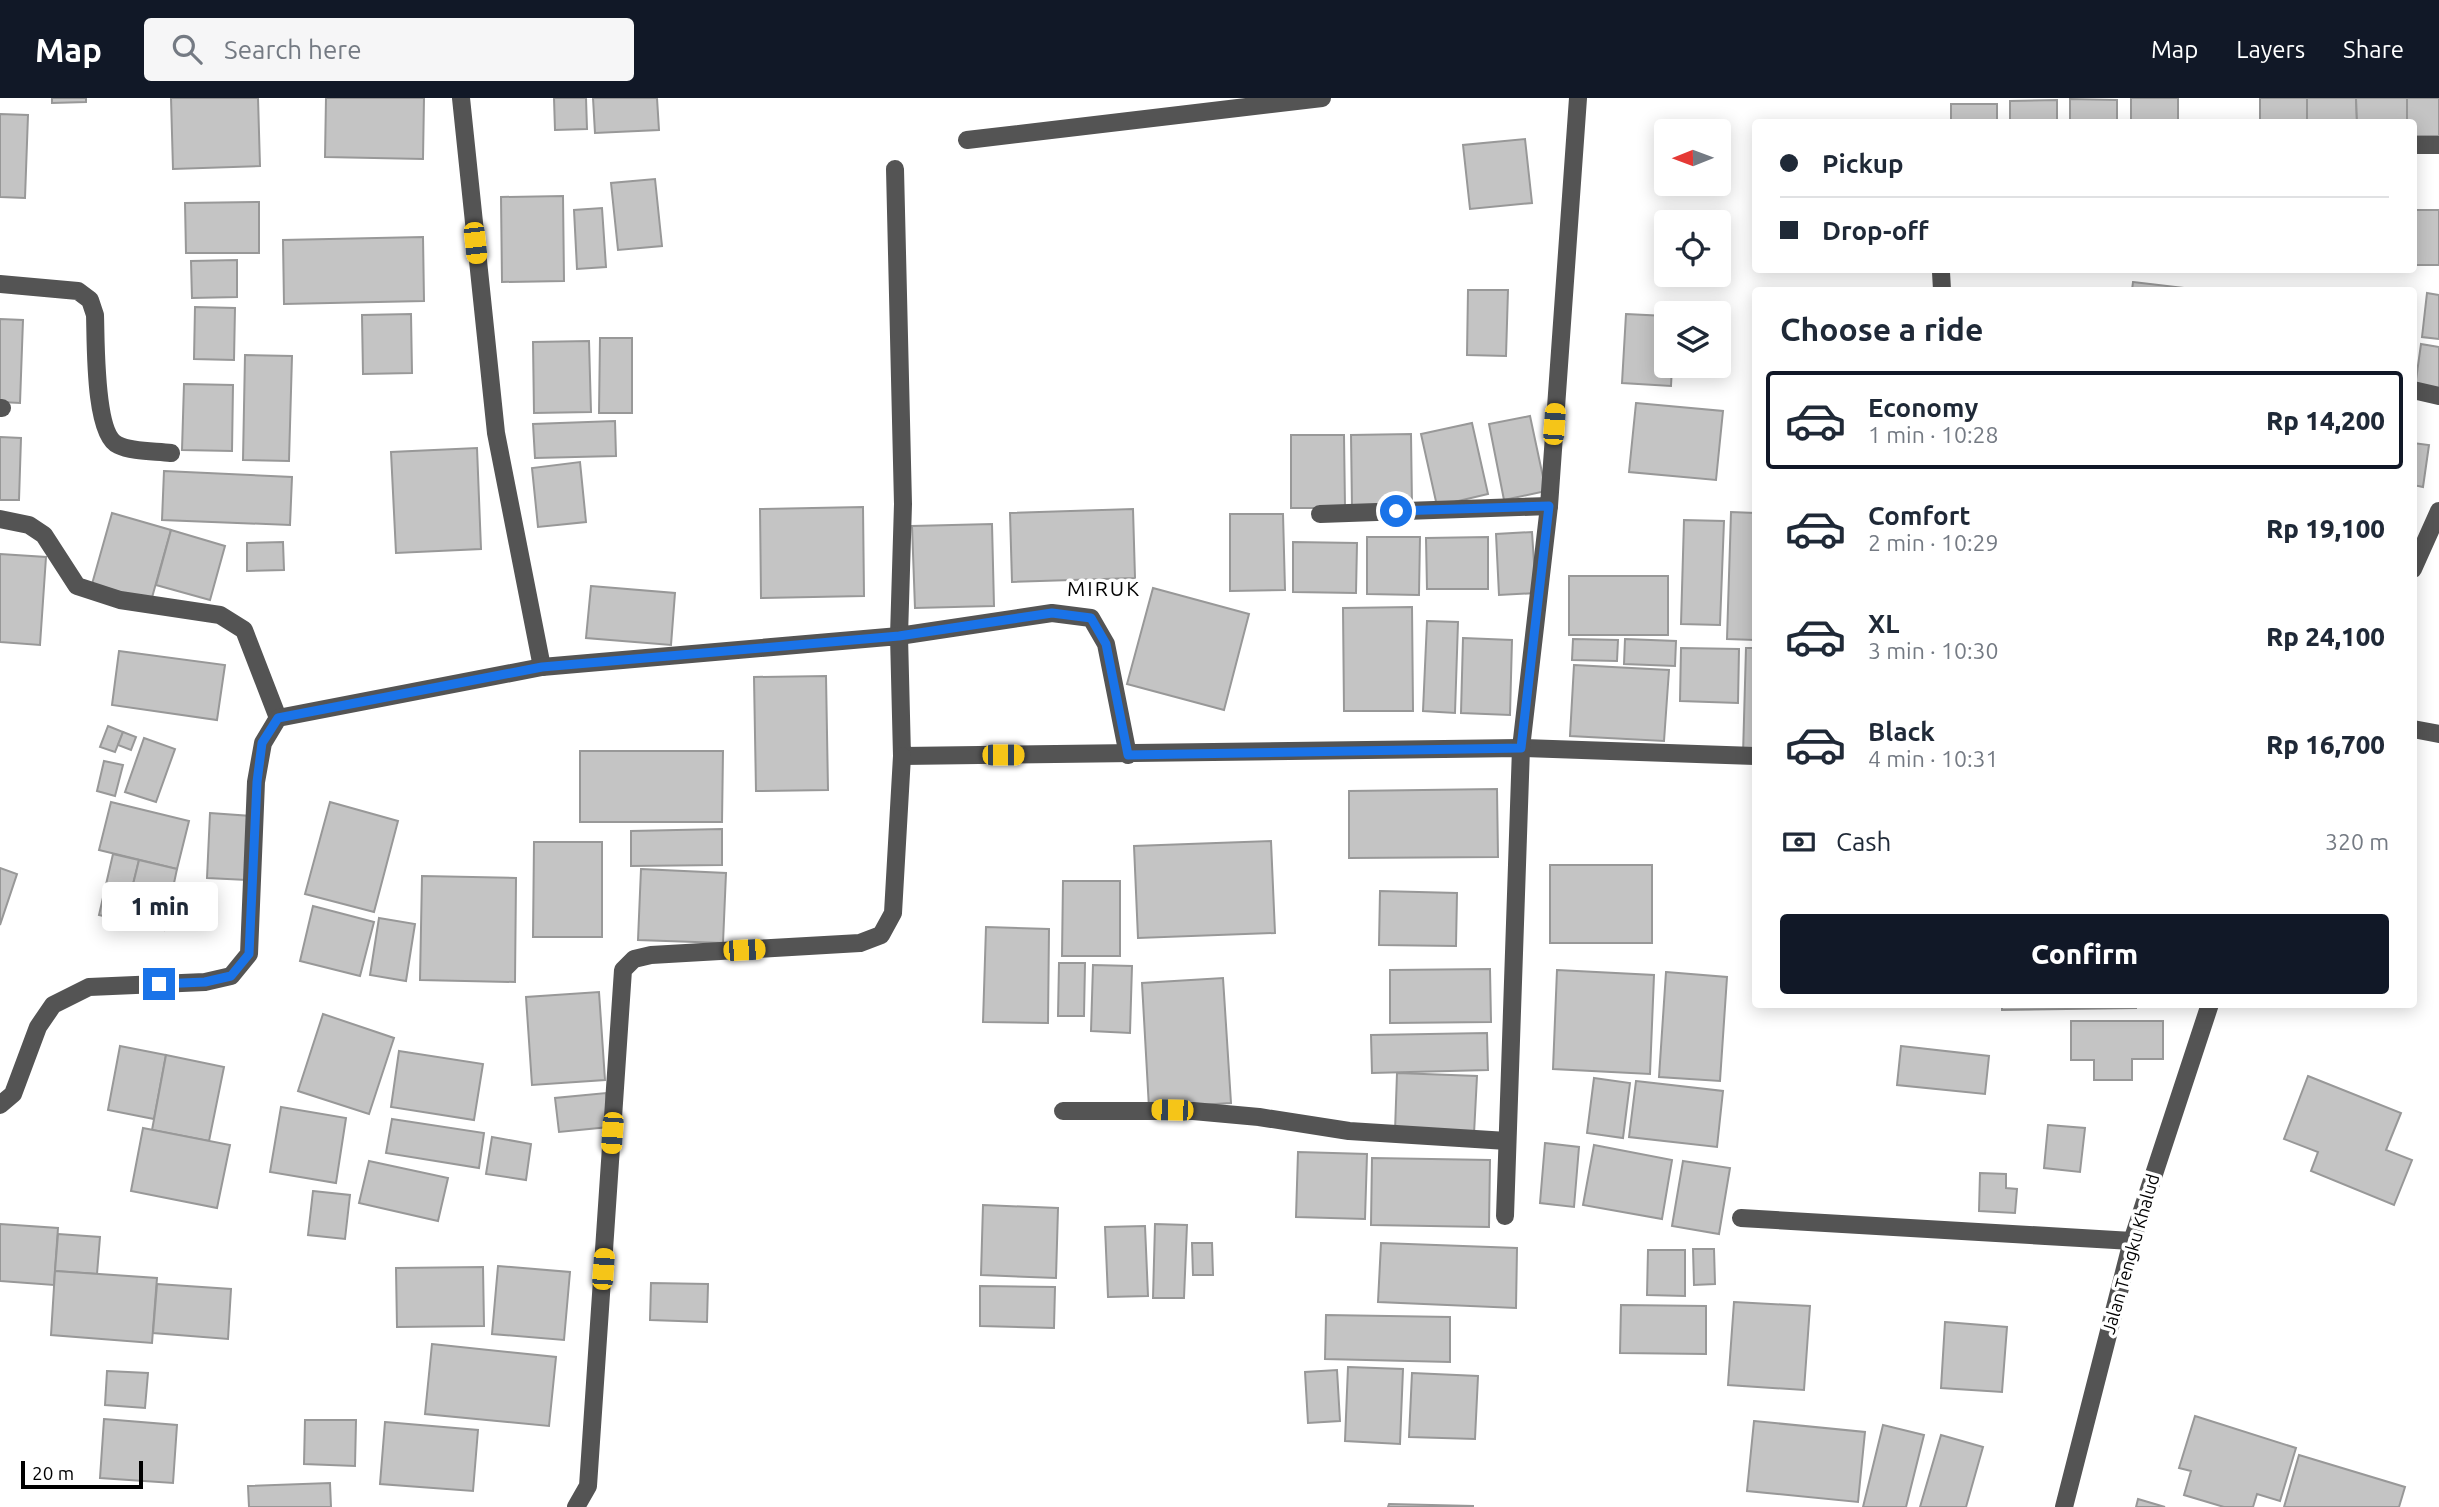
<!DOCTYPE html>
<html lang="en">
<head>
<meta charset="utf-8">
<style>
	body { margin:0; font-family:Ubuntu,sans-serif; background:#f6f6f7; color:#1f2937; height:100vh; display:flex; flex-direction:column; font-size:26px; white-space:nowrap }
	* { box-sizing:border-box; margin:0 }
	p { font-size:23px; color:#747a83 }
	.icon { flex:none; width:38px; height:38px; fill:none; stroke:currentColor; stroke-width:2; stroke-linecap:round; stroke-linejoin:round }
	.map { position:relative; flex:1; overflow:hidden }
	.side { position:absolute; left:1752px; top:189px; width:665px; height:721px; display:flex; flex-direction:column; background:#fff; border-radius:7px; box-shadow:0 4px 18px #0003 }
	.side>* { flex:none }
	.banner { position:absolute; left:1752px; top:21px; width:665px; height:154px; border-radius:7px; box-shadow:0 4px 18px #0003; display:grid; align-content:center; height:154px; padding:0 28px; background:#fff }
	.needle { width:46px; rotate:269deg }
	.fabs { position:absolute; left:1654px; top:21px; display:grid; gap:14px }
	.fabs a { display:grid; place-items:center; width:77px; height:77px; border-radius:7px; background:#fff; box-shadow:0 4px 18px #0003; font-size:35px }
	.scale { position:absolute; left:21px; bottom:18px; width:122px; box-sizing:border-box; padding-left:7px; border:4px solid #000; border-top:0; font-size:19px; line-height:24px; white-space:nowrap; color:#000; -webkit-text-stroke:5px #fff; paint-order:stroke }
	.end { position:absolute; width:32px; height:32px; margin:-16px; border:9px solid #1a73e8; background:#fff; box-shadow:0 0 0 4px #fff }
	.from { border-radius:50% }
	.bubble { position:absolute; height:49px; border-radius:7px; background:#fff; box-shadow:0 4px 18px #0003; font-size:23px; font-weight:800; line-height:49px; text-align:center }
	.car { position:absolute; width:21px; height:42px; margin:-21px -10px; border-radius:9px; box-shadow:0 0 5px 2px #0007; background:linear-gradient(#f5c518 24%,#345 0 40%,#f5c518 0 76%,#345 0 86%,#f5c518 0) }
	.banner b { display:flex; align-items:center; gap:24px; height:66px; font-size:26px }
	.banner b+b { border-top:2px solid #e0e1e3 }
	.banner i { width:18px; height:18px; background:#1f2937 }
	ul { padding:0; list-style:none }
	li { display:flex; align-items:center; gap:21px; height:98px; margin:0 14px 10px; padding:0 14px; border:4px solid transparent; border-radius:7px }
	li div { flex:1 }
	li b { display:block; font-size:26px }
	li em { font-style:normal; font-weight:800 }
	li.current { border-color:#111827 }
	li>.icon { width:63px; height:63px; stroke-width:1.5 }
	h2 { padding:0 28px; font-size:32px; line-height:84px }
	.pay { display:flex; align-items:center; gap:18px; height:77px; padding:0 28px; font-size:26px }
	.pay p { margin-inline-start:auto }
	.button { display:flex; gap:14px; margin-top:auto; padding:14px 28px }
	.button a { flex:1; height:80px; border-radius:7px; background:#111827; color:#fff; font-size:28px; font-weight:800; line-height:80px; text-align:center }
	header { display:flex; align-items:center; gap:42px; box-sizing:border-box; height:98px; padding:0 35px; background:#111827; color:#fff }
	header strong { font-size:33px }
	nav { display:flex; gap:38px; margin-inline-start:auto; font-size:24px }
	.search { width:490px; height:63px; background:#f6f6f7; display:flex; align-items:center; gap:18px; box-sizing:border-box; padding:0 24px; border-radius:7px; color:#747a83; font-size:26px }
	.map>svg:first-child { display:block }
</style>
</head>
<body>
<header>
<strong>Map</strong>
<div class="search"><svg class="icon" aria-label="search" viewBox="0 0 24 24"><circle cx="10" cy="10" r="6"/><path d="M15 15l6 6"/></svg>Search here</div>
<nav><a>Map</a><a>Layers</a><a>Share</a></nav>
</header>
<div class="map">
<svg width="2439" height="1409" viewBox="0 0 2439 1409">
	<rect width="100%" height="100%" fill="#fff"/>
	<g fill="#c4c4c4" stroke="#989898" stroke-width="2">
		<path d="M52 0H86V4L52 5Z"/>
		<path d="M171 0H258L260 68 173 71Z"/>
		<path d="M326 0H424L423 61 325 59Z"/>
		<path d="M554 0H586L587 31 555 32Z"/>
		<path d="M593 0H657L659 32 595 35Z"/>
		<rect x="2131" y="0" width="47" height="24"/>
		<rect x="2260" y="0" width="47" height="24"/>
		<path d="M2307 0H2356L2357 24H2307Z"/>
		<path d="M2356 0H2407V24H2357Z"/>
		<path d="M2407 0H2439V38H2413V24H2407Z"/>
		<path d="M2070 1 2117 2V24H2070Z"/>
		<path d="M2057 2V24H2010V3Z"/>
		<rect x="1951" y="6" width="46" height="18"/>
		<path d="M0 16 28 17 25 100 0 99Z"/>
		<path d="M1525 41 1532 105 1470 111 1463 47Z"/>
		<path d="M655 81 662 148 618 152 611 85Z"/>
		<path d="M563 98 564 183 502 184 501 99Z"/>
		<path d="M259 104V155H186L185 105Z"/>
		<path d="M602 110 606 169 577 171 574 112Z"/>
		<rect x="2413" y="112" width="26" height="55"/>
		<path d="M423 139 424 203 284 206 283 142Z"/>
		<path d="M237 162V199L192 200 191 163Z"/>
		<path d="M2133 184 2201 192H2132Z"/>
		<path d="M1468 192H1508L1506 258 1467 257Z"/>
		<path d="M2427 195 2439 197V241L2422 239Z"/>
		<path d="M195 209 235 210 234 262 194 261Z"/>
		<path d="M411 216 412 275 363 276 362 217Z"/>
		<path d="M1626 216 1666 218V268H1672L1671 288 1622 285Z"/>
		<path d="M0 221 23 222 20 305 0 304Z"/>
		<path d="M600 240H632V315H599Z"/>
		<path d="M589 243 591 314 534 315 533 244Z"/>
		<path d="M2421 246 2439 249V292L2415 289Z"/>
		<path d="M245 257 292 258 289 363 243 362Z"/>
		<path d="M184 286 233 287 232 353 182 352Z"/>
		<path d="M1636 305 1723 313 1716 382 1629 374Z"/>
		<path d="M1530 318 1546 393 1504 402 1489 326Z"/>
		<path d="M615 323 616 358 535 360 533 326Z"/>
		<path d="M1472 325 1488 396 1437 408 1421 336Z"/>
		<path d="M1411 336 1412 408 1352 409 1351 337Z"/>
		<path d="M1291 337H1344L1345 410H1291Z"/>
		<path d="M0 339 21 340 19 402H0Z"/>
		<path d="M2413 345 2429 347 2423 389 2413 387Z"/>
		<path d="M477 350 481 451 396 455 391 354Z"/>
		<path d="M580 364 586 424 538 429 532 370Z"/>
		<path d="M164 373 292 379 290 427 162 422Z"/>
		<path d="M863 409 864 498 761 500 760 411Z"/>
		<path d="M1133 411 1135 480 1012 484 1010 415Z"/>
		<path d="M1731 414 1755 415V542L1727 541Z"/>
		<path d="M112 415 171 432 151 503 92 486Z"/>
		<path d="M1230 416H1283L1285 492 1230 493Z"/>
		<path d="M1684 422 1724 423 1720 527 1681 526Z"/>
		<path d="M992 426 994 508 915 510 912 428Z"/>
		<path d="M171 432 225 448 210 502 156 487Z"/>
		<path d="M1532 434 1536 495 1499 497 1496 436Z"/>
		<path d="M1367 439H1420L1419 497 1367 496Z"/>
		<path d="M1488 439V491H1427L1426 440Z"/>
		<path d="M283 444 284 472 247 473V445Z"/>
		<path d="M1293 444 1357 445 1356 495 1293 494Z"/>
		<path d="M0 456 46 459 40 547 0 544Z"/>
		<rect x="1569" y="478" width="99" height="59"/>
		<path d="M591 488 675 495 671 547 586 540Z"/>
		<path d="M1153 490 1249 516 1224 612 1127 586Z"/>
		<path d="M1412 509 1413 613H1344L1343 510Z"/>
		<path d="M1427 523 1458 524 1455 615 1423 613Z"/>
		<path d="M1463 540 1512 542 1510 617 1461 615Z"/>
		<path d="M1573 541 1618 542 1617 563 1572 562Z"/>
		<path d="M1625 541 1676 543 1675 568 1624 566Z"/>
		<path d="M1681 550 1739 551 1738 605 1680 603Z"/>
		<path d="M1746 550H1755V657H1743Z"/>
		<path d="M119 553 225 567 217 622 112 607Z"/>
		<path d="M1574 567 1669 572 1664 643 1570 638Z"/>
		<path d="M826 578 828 692 756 693 754 579Z"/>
		<path d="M108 628 123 634 115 654 100 649Z"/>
		<path d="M123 634 136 639 131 652 118 647Z"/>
		<path d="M144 640 175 651 156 704 125 694Z"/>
		<path d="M580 653H723L722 724H580Z"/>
		<path d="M104 663 123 667 115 698 97 693Z"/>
		<path d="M1497 691 1498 759 1349 760V693Z"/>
		<path d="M111 704 189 723 177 771 99 752Z"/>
		<path d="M330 704 398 723 374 814 305 796Z"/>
		<path d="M210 715 251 718 247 782 207 780Z"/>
		<path d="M722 731V767L631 768V733Z"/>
		<path d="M1271 743 1275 835 1138 840 1134 748Z"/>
		<path d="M534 744H602V839H533Z"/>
		<path d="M113 756 139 762 124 823 99 817Z"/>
		<path d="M139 762 177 771 164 832 124 823Z"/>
		<rect x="1550" y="767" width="102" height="78"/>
		<path d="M0 770 17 776 0 827Z"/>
		<path d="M641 771 726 775 723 845 638 842Z"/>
		<path d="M422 778 516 780 515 884 420 882Z"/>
		<path d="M1063 783H1120V858H1062Z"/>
		<path d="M1380 793 1457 795 1456 848 1379 847Z"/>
		<path d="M313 808 374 824 360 878 300 863Z"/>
		<path d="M379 820 415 826 406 883 370 877Z"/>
		<path d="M986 829 1049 831 1048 925 983 924Z"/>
		<path d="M1059 865H1085L1084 918H1058Z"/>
		<path d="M1093 867 1132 868 1130 935 1091 933Z"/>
		<path d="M1490 871 1491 924 1390 925V872Z"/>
		<path d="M1557 872 1654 877 1650 976 1553 971Z"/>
		<path d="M1666 874 1727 879 1720 983 1659 979Z"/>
		<path d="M1223 880 1231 1005 1149 1010 1142 885Z"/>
		<path d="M599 894 605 982 532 987 526 899Z"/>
		<path d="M2002 906H2136V910L2002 912Z"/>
		<path d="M323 916 394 940 369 1016 298 993Z"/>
		<path d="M2071 923H2163V961H2132V982H2094V962H2071Z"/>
		<path d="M1487 935 1488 972 1372 975 1371 937Z"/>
		<path d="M120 948 166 957 154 1021 108 1012Z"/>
		<path d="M1901 948 1989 958 1985 996 1897 987Z"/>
		<path d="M399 953 483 966 474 1022 391 1009Z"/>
		<path d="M166 957 224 969 209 1043 152 1032Z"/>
		<path d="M1397 975 1477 978 1474 1036 1395 1033Z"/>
		<path d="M2308 978 2401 1015 2386 1052 2412 1062 2394 1107 2311 1073 2318 1054 2284 1041Z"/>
		<path d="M1594 980 1630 985 1623 1040 1587 1035Z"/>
		<path d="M1636 983 1723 993 1717 1049 1629 1039Z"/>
		<path d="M606 995 609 1029 559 1034 555 1000Z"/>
		<path d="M281 1009 346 1020 336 1085 270 1074Z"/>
		<path d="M392 1021 484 1035 479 1070 386 1055Z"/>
		<path d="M2048 1027 2085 1030 2080 1074 2044 1070Z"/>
		<path d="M143 1030 230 1047 217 1110 131 1093Z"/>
		<path d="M492 1039 531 1046 526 1082 486 1076Z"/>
		<path d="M1545 1045 1579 1049 1574 1109 1540 1105Z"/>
		<path d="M1594 1047 1672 1062 1662 1121 1583 1107Z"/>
		<path d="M1298 1054 1367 1056 1365 1121 1296 1119Z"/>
		<path d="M1372 1060 1490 1062 1489 1129 1371 1127Z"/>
		<path d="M369 1063 448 1080 438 1123 359 1105Z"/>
		<path d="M1683 1063 1730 1070 1719 1136 1672 1128Z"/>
		<path d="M1980 1075 2006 1076V1090L2017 1091 2015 1115 1979 1113Z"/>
		<path d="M313 1093 350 1097 345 1141 308 1137Z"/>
		<path d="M983 1107 1058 1110 1056 1180 981 1177Z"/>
		<path d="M0 1126 58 1130 54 1187 0 1183Z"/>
		<path d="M1155 1126 1187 1127 1184 1200H1153Z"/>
		<path d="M1145 1128 1148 1198 1108 1199 1105 1129Z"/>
		<path d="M58 1136 100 1139 97 1176 55 1173Z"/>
		<path d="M1192 1145H1212L1213 1177H1193Z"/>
		<path d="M1381 1145 1517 1150 1516 1210 1378 1204Z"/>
		<path d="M1693 1151H1714L1715 1186 1694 1187Z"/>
		<path d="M1648 1152H1685V1198L1647 1197Z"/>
		<path d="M498 1168 570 1174 564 1242 492 1236Z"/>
		<path d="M483 1169 484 1228 397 1229 396 1170Z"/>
		<path d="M55 1173 157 1180 152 1245 51 1237Z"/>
		<path d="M651 1185 708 1186 707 1224 650 1222Z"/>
		<path d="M157 1186 231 1191 228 1241 153 1235Z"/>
		<path d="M980 1188 1055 1189 1054 1230 980 1228Z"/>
		<path d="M1734 1204 1810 1208 1804 1292 1728 1287Z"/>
		<path d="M1621 1207 1706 1208V1256L1620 1255Z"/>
		<path d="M1326 1217 1450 1219V1264L1325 1261Z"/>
		<path d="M1945 1224 2007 1229 2002 1294 1941 1290Z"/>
		<path d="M432 1246 556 1259 549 1328 425 1316Z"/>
		<path d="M1348 1269 1403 1271 1400 1346 1345 1343Z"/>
		<path d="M1337 1272 1340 1323 1308 1325 1305 1274Z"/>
		<path d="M107 1273 148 1275 145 1310 105 1307Z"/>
		<path d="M1412 1275 1478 1278 1475 1341 1409 1339Z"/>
		<path d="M2195 1318 2296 1350 2280 1403 2257 1396 2253 1409H2224L2184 1397 2191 1373 2179 1370Z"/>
		<path d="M104 1321 177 1327 173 1385 100 1380Z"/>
		<path d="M305 1322H356L355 1368 304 1366Z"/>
		<path d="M1754 1323 1865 1334 1858 1404 1747 1393Z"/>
		<path d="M385 1324 478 1332 473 1393 380 1386Z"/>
		<path d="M1883 1327 1924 1337 1906 1409H1863Z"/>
		<path d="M1941 1337 1983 1349 1966 1409H1920Z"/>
		<path d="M2299 1357 2405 1389 2399 1409H2284Z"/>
		<path d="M330 1385 331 1409H249L248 1388Z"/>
		<path d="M2138 1401 2165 1409H2136Z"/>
		<path d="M1389 1406 1473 1408V1409H1388Z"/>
	</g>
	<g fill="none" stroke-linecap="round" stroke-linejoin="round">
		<g stroke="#545454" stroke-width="18">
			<path d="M461 0 496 335 542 569"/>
			<path d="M967 42 1322 0"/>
			<path d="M2413 47H2439"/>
			<path d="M895 71 903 406 899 538 1052 515 1091 520 1106 546 1128 657"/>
			<path d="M1941 174 1942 192"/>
			<path d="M0 186 78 193 90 202 95 217C96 243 94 337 118 347 132 354 156 353 171 355"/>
			<path d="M2413 292 2439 298"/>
			<path d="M0 310H2"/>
			<path d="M1320 416 1549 408"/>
			<path d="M0 421 29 427 44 437 77 488 120 502 220 517 244 532 278 620"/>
			<path d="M2413 471 2439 413"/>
			<path d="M2413 631 2439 636"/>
			<path d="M0 1007 13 996 38 929 53 907 89 889 205 884 231 878 249 856 256 684 263 645 278 620 542 569 899 538 902 658 1521 650 1755 658"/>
			<path d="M1063 1013H1193L1259 1019 1349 1033 1507 1043"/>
			<path d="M1505 1118 1521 650 1549 408 1578 0"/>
			<path d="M1741 1120 2132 1143"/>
			<path d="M576 1409 588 1388 623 872 634 861 651 857 860 845 881 837 893 815 902 658"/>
			<path d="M2064 1409 2132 1143 2210 906"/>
		</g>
	</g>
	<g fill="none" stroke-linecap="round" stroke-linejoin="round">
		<path stroke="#1a73e8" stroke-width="9" d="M159 886 205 884 231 878 249 856 257 684 262 645 278 620 542 569 899 538 1052 515 1091 520 1106 546 1128 657 1521 650 1549 408 1396 413"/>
	</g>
	<g text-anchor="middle" stroke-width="7" stroke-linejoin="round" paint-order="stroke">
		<g font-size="18" fill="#000" stroke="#fff">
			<text transform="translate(2131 1156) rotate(-74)" y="6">Jalan Tengku Khalud</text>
		</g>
		<g font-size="21" letter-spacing="2" fill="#000" stroke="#fff">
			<text x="1104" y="498">MIRUK</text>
		</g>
	</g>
</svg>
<div class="fabs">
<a><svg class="needle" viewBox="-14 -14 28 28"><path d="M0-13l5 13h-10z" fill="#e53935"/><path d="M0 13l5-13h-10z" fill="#747a83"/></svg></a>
<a><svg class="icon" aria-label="locate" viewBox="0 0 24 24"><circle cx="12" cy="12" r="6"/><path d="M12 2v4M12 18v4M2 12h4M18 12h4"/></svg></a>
<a><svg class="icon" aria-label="layers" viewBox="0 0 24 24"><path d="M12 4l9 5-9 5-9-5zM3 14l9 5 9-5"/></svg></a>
</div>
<div class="scale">20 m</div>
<i class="end from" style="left:1396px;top:413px"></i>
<i class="end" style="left:159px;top:886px"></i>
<div class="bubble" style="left:102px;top:784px;width:116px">1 min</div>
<i class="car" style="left:475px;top:145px;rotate:174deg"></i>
<i class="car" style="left:1554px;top:326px;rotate:4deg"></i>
<i class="car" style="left:1003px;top:657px;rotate:90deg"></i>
<i class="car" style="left:744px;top:852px;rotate:87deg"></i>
<i class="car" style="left:1172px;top:1012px;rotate:271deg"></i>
<i class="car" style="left:612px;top:1035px;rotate:184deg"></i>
<i class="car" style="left:603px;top:1171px;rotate:4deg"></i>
<div class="banner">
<b><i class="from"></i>Pickup</b>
<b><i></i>Drop-off</b>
</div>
<section class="side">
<h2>Choose a ride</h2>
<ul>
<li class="current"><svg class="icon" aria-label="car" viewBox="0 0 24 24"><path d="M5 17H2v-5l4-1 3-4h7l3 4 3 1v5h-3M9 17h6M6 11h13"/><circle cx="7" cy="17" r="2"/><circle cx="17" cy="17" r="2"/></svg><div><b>Economy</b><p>1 min · 10:28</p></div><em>Rp 14,200</em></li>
<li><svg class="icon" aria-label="car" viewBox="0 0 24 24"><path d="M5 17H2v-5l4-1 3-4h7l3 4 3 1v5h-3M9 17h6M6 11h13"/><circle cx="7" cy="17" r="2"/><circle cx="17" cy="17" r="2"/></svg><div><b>Comfort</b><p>2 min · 10:29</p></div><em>Rp 19,100</em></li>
<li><svg class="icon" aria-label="car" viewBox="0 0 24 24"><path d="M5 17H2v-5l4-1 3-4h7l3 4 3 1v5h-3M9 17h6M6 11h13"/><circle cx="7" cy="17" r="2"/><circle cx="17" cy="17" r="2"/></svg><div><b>XL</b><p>3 min · 10:30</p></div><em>Rp 24,100</em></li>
<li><svg class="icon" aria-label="car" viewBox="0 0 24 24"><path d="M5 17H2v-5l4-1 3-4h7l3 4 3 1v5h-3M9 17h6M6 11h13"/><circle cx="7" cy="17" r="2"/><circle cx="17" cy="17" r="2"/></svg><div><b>Black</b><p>4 min · 10:31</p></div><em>Rp 16,700</em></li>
</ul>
<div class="pay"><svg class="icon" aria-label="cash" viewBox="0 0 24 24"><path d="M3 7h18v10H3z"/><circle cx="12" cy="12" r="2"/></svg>Cash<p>320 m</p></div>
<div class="button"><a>Confirm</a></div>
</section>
</div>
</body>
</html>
